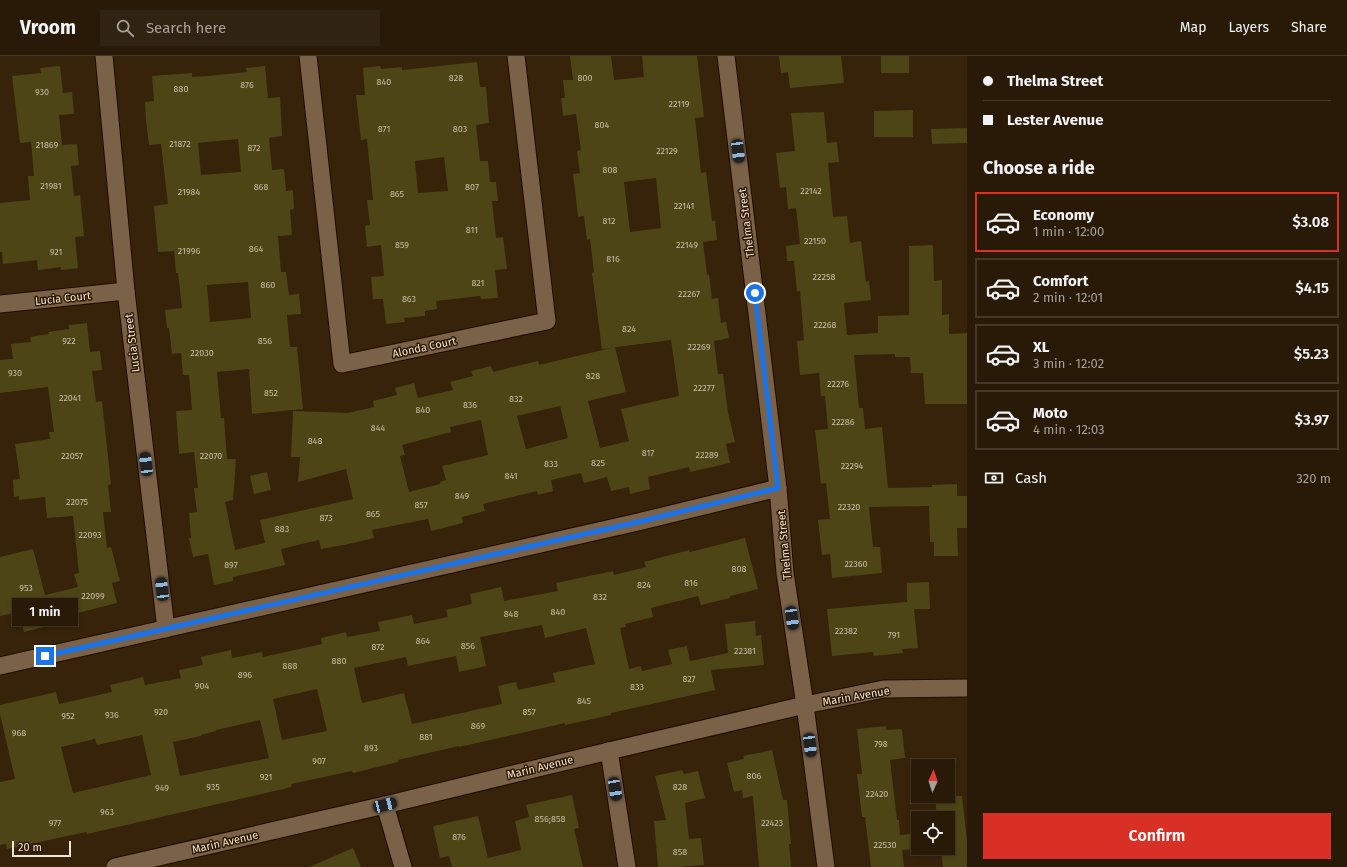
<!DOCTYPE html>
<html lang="en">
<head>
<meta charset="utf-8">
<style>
	body { margin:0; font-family:"Fira Sans",sans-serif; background:#312311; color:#f1f3f6; height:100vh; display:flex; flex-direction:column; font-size:15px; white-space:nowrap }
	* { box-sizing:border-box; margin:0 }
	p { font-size:13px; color:#a5a19b }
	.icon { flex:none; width:22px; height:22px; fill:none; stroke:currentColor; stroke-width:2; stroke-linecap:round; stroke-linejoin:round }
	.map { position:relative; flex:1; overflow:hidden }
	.side { display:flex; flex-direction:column; background:#291a07; width:380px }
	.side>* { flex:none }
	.guide { display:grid; align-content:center; height:88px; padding:0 16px; background:#291a07 }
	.needle { width:26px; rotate:3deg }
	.tools { position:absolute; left:911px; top:703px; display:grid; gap:8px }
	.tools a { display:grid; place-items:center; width:44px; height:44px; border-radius:0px; background:#291a07; box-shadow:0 2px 6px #0003,0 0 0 1px #453828; font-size:20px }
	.scale { position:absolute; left:12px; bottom:10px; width:59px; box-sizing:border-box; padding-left:4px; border:2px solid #f2e4d6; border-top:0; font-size:11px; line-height:14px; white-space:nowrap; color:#f2e4d6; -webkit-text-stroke:3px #2d1901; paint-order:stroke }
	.end { position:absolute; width:18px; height:18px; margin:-9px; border:5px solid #1a73e8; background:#fff; box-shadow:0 0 0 2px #fff }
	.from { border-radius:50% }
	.bubble { position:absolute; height:28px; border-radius:0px; background:#291a07; box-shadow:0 2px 6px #0003,0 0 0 1px #453828; font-size:13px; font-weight:600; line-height:28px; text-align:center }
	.car { position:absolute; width:12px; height:24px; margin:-12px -6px; border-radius:5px; box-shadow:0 0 3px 1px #0007; background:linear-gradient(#222 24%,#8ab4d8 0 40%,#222 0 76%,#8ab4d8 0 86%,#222 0) }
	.guide b { display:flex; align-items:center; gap:14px; height:38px; font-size:15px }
	.guide b+b { border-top:1px solid #453828 }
	.guide i { width:10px; height:10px; background:#f1f3f6 }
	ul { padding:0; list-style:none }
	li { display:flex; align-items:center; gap:12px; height:60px; margin:0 8px 6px; padding:0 8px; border:2px solid #453828; border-radius:0px }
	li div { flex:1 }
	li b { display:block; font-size:15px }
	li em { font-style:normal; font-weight:600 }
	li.selected { border-color:#d93025 }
	li>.icon { width:36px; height:36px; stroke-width:1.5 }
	h2 { padding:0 16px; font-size:18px; line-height:48px }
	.pay { display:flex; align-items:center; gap:10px; height:44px; padding:0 16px; font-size:15px }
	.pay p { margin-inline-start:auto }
	.primary-button { display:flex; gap:8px; margin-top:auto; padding:8px 16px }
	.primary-button a { flex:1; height:46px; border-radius:0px; background:#d93025; color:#fff; font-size:16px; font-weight:600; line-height:46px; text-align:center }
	header { display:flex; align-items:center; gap:24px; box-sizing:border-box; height:56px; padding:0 20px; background:#291a07; border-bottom:1px solid #453828 }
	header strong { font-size:19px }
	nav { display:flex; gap:22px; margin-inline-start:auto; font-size:14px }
	.search { width:280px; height:36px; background:#312311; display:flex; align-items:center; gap:10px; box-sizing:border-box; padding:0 14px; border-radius:0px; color:#a5a19b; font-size:15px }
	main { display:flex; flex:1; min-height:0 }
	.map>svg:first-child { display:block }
</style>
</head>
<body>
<header>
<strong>Vroom</strong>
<div class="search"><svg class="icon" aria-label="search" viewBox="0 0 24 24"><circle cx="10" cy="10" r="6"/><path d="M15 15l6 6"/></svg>Search here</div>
<nav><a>Map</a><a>Layers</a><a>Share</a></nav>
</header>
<main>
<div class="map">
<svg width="967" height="811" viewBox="0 0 967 811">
	<rect width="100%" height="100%" fill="#372309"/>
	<g fill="#4d4516" fill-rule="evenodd">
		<path d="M570 0H611L614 24 644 21 642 0H697L704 61 695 62 701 117 706 116 712 165H715L717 184 703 186 707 219 709 218 712 243 718 242 721 267 726 266 729 282 714 285 718 318H723L728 356 735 386 726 388 730 407 690 416 689 411 648 421 650 433 630 438 629 431 611 435 607 421 584 427 581 417 551 424 553 435 538 439 537 435 483 448 485 455 462 461 463 467 431 475 428 463 372 474 374 482 344 489 321 493 319 484 281 493 285 509 233 521V525L214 529 208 498 193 501 189 482H191L189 457 197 456 194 432H198L194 396 179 398 176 355 192 354 189 319H183L181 297 172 298 169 272H167L165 254 182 252 178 217H176L174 195 158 196 154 150 168 148 161 88 149 89 146 65 145 46 154 45 152 20 192 17V21L208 20 247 16 246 12 265 10 268 42 280 41 282 80 269 82 272 114 284 113 286 135 293 134 294 153 290 154 292 179 278 180 281 216H286L289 239 299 238 301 258 287 259 290 291H297L303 353 252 358 249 313 217 316 221 362H224L227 403H236L233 444 225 446 235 494 265 487 260 464 353 443 346 413 298 426 300 401H291L293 355 348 357 374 351 373 345 397 339 395 332 414 327 418 342 453 334 450 326 473 320 471 315 491 310 493 316 538 305 539 309 615 291 626 336 588 345 600 392 629 385 621 353 679 340 671 284 602 293 592 217 594 216 590 183 587 184 584 160 578 161 576 142 573 118 580 117 577 95 581 94 576 58 563 60 561 42H565L563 24H573ZM238 83 241 116 201 119 198 87ZM656 122 661 172 630 176 624 126ZM248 226 251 262 210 266 207 229ZM560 350 568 382 526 393 517 360ZM481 364 488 399 442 410 446 424 440 426V428L409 436 400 400 405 399 402 389 451 376 450 371Z"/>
		<path d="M779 0H841L844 27 790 32 788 16 781 17Z"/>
		<rect x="881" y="0" width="28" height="17"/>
		<path d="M477 6 480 31H486L489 67 476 69 480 105H488L490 126H496L498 145H492L496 182 503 181 507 213 495 214 498 242 481 243 480 240 436 245 437 253 425 255V260L404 262 405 266 386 268 383 243H373L371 221 384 220 381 189 367 191 365 170 370 169 367 144H373L367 83 361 84 356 39H365L363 12 380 10 381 13 402 11V14ZM444 101 448 135 418 137 415 105Z"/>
		<path d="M60 10 63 37 72 36 74 58 59 59 62 89 77 88 79 109 71 110 74 140 80 139 84 180 75 181 78 212 61 214V211L38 214 37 204 3 208 2 196H0V147L30 144 28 120H34L31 86 20 87 12 20 41 17 40 12Z"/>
		<path d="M913 54V81H874V55Z"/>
		<path d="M824 56 827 87 837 86 839 106 828 107 833 161 847 160 850 187 861 185 866 226 869 225 871 244 844 247 847 279 878 277V260L909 259V190L933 189 934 225 942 224V259L949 258V278L967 277V348H925L923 317H911L910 301H895V298L854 299 859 352H863L865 373 882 371 888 432 932 431V429L957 428V440H967V472H957L958 500H934V486H930L929 450 869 451 873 491H880L882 517 832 522 830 498 822 499 818 464 830 463 826 427 821 428 815 374 828 373 825 340H821L819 317 800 319 797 285 804 284 800 235H797L794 205H787L786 190 800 188 796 152 788 153 786 131 780 132 776 97 795 95 791 57Z"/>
		<path d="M967 72V87L932 88 931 73Z"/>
		<path d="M87 267 90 296 100 295 102 314 92 315 96 346 102 345 104 364 111 428 108 429 111 456H103L107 492 111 491 120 525 112 527 117 547 58 562 59 567 24 576 19 556 0 560V501L33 493 45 539 78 531 74 518 79 517 73 460 47 462 45 441 19 444V440L14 441 13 424 20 423 15 388 50 383 49 376H54L48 331 0 337V304L13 303 11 288 31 286 30 281 49 278 48 276 69 273V269Z"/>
		<path d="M267 416 271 434 254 438 250 420Z"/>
		<path d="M745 482 758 533 730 540V542L701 549 698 540 651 552 653 561 625 568 626 571 620 572 629 613 641 610 642 615 672 608 668 594 687 590 690 605 728 597 725 568 755 565 756 580 761 579 764 609 711 614 715 634 611 657V659L565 669V667L459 691V690L398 704V706L353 717 352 715 291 728 292 731 87 778 86 776 7 793 6 788 0 789V726L15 723 0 658V649L56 636 59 648 112 636 110 629 143 621 145 629 181 622 179 614 203 609 201 601 231 594 232 602 262 596 263 601 322 588 321 582 346 576 347 581 380 575 378 566 412 559 414 568 448 561 446 554 472 548 470 538 501 531 504 545 558 535 556 527 613 515 614 519 646 511 644 506 689 494 690 496ZM542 569 545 582 586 572 595 608 553 617 555 626 518 634 516 626 498 630 502 648 412 668 404 637 362 647 354 612 406 601 408 610 456 600 459 616 486 610 480 581ZM317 633 327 675 282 684 273 643ZM260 664 269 702 180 720 173 686 201 680V679L216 675V674ZM142 679 151 719 73 737 61 691 95 683 97 689Z"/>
		<path d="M929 526 930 553H914L918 592 902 593 903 597 874 600 873 596 832 600 827 553 907 546V527Z"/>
		<path d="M886 670V674L902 673 905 702 890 704 897 764H899L900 779 912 778 914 793 902 794 904 811H871L865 761H862L857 718H862L857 673Z"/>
		<path d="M772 694 783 744H787L791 788H789L791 811H759L753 740 743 742 742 734 734 736 727 707 744 703 743 700Z"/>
		<path d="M682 714 684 718 698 715 705 742 685 747 689 783 701 782 704 809 678 811H658L654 765 666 764 655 720Z"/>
		<path d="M572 739 579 772 574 773 583 811H452L449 800 440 802 433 770 478 760 488 802 521 794 515 765 529 761 526 749Z"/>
		<path d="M935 740H962L967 785V811H943L941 792H948V762H937Z"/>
		<path d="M353 792 361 811H309Z"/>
	</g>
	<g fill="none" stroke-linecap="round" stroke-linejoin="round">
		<defs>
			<g id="minor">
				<path d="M104 0 126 235 166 573"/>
				<path d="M308 0 342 308 547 265 516 0"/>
				<path d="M726 0 778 432 785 517 805 649 826 811"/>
				<path d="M0 248 126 235"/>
				<path d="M0 610 638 466 778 432"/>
				<path d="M609 695 627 811"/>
				<path d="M385 749 403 811"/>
				<path d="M115 811 385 749 609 695 805 649 884 633 967 632"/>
			</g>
		</defs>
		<use href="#minor" stroke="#1e0b00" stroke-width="19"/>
		<use href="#minor" stroke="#7a6248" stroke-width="17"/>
	</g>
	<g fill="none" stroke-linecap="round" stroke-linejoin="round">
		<path stroke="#1a73e8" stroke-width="5" d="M45 600 638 466 778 432 755 237"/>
	</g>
	<g text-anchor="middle" stroke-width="3" stroke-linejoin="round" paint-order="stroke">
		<g font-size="9" fill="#c9bca6">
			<text x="456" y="25">828</text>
			<text x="585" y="25">800</text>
			<text x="384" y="29">840</text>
			<text x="247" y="32">876</text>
			<text x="181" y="36">880</text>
			<text x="42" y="39">930</text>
			<text x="679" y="51">22119</text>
			<text x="602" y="72">804</text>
			<text x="384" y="76">871</text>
			<text x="460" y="76">803</text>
			<text x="180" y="91">21872</text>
			<text x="47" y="92">21869</text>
			<text x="254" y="95">872</text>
			<text x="667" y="98">22129</text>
			<text x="610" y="117">808</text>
			<text x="51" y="133">21981</text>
			<text x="261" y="134">868</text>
			<text x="472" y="134">807</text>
			<text x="811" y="138">22142</text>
			<text x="189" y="139">21984</text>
			<text x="397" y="141">865</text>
			<text x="684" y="153">22141</text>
			<text x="609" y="168">812</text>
			<text x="472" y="177">811</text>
			<text x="815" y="188">22150</text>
			<text x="402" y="192">859</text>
			<text x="687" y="192">22149</text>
			<text x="256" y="196">864</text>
			<text x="189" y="198">21996</text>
			<text x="56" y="199">921</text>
			<text x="613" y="206">816</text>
			<text x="824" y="224">22258</text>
			<text x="478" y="230">821</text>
			<text x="268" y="232">860</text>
			<text x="689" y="241">22267</text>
			<text x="409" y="246">863</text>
			<text x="825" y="272">22268</text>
			<text x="629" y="276">824</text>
			<text x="69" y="288">922</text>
			<text x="265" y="288">856</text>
			<text x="699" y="294">22269</text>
			<text x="202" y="300">22030</text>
			<text x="15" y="320">930</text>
			<text x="593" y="323">828</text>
			<text x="838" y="331">22276</text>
			<text x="704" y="335">22277</text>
			<text x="271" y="340">852</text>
			<text x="70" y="345">22041</text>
			<text x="516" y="346">832</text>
			<text x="470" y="352">836</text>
			<text x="423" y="357">840</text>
			<text x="843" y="369">22286</text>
			<text x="378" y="375">844</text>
			<text x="315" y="388">848</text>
			<text x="648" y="400">817</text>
			<text x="707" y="402">22289</text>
			<text x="72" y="403">22057</text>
			<text x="211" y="403">22070</text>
			<text x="598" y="410">825</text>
			<text x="551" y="411">833</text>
			<text x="852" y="413">22294</text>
			<text x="511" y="423">841</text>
			<text x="462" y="443">849</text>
			<text x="77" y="449">22075</text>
			<text x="421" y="452">857</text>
			<text x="849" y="454">22320</text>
			<text x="373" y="461">865</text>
			<text x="326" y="465">873</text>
			<text x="282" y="476">883</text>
			<text x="90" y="482">22093</text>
			<text x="856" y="511">22360</text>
			<text x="231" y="512">897</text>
			<text x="739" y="516">808</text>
			<text x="691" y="530">816</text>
			<text x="644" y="532">824</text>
			<text x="26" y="535">953</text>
			<text x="93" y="543">22099</text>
			<text x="600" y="544">832</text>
			<text x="558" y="559">840</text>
			<text x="511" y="561">848</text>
			<text x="846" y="578">22382</text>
			<text x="894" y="582">791</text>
			<text x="423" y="588">864</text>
			<text x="468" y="593">856</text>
			<text x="378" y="594">872</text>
			<text x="745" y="598">22381</text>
			<text x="339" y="608">880</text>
			<text x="290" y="613">888</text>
			<text x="245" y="622">896</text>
			<text x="689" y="626">827</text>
			<text x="202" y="633">904</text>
			<text x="637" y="634">833</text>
			<text x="584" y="648">845</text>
			<text x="161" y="659">920</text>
			<text x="529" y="659">857</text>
			<text x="112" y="662">936</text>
			<text x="68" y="663">952</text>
			<text x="478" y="673">869</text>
			<text x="19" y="680">968</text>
			<text x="426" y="684">881</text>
			<text x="881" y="691">798</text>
			<text x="371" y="695">893</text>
			<text x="319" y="708">907</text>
			<text x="754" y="723">806</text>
			<text x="266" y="724">921</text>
			<text x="213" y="734">935</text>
			<text x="680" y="734">828</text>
			<text x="162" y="735">949</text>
			<text x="877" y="741">22420</text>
			<text x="107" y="759">963</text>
			<text x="550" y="766">856;858</text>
			<text x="55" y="770">977</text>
			<text x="772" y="770">22423</text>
			<text x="459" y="784">876</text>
			<text x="885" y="792">22530</text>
			<text x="680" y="799">858</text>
		</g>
		<g font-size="11" fill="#f2e4d6" stroke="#2d1901">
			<text transform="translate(746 167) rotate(-97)" y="4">Thelma Street</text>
			<text transform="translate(63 242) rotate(-6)" y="4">Lucia Court</text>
			<text transform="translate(132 287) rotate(-97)" y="4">Lucia Street</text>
			<text transform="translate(424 291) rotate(-12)" y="4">Alonda Court</text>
			<text transform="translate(784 489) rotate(-95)" y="4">Thelma Street</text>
			<text transform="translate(856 640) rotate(-10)" y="4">Marin Avenue</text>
			<text transform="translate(540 711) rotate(-14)" y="4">Marin Avenue</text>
			<text transform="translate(225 786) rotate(-13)" y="4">Marin Avenue</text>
		</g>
	</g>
</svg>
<div class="tools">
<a><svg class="needle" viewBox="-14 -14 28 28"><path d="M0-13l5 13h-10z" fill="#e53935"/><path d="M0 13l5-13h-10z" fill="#a5a19b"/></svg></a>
<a><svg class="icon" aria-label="locate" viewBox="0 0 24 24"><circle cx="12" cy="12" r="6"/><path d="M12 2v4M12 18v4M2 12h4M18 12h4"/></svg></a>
</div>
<div class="scale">20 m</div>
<i class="end from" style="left:755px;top:237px"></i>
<i class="end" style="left:45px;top:600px"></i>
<div class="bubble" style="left:12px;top:542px;width:66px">1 min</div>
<i class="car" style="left:738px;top:95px;rotate:173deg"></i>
<i class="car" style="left:146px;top:408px;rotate:353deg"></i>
<i class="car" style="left:162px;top:533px;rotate:353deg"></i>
<i class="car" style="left:792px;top:562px;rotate:172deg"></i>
<i class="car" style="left:810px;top:689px;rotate:173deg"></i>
<i class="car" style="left:615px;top:733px;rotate:171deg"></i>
<i class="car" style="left:385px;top:749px;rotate:76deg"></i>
</div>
<section class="side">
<div class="guide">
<b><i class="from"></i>Thelma Street</b>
<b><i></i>Lester Avenue</b>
</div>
<h2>Choose a ride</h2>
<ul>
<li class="selected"><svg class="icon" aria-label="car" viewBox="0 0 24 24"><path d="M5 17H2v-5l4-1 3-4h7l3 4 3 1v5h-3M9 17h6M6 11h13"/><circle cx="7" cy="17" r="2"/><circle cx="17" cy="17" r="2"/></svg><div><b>Economy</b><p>1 min · 12:00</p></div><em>$3.08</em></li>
<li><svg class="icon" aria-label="car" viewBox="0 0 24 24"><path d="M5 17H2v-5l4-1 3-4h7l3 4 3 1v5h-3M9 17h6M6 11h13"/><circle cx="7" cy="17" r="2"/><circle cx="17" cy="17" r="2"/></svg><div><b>Comfort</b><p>2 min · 12:01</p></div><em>$4.15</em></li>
<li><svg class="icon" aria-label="car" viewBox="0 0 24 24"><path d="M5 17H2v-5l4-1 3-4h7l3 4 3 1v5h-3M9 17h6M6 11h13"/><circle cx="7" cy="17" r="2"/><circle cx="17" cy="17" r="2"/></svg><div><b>XL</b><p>3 min · 12:02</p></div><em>$5.23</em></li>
<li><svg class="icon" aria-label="car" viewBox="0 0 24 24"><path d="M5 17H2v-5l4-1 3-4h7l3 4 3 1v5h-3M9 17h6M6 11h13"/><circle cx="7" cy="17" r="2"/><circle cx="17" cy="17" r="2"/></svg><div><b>Moto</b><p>4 min · 12:03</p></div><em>$3.97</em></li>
</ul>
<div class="pay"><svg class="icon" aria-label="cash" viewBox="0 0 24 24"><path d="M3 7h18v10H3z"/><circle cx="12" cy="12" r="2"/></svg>Cash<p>320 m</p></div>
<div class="primary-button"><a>Confirm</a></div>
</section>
</main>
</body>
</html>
